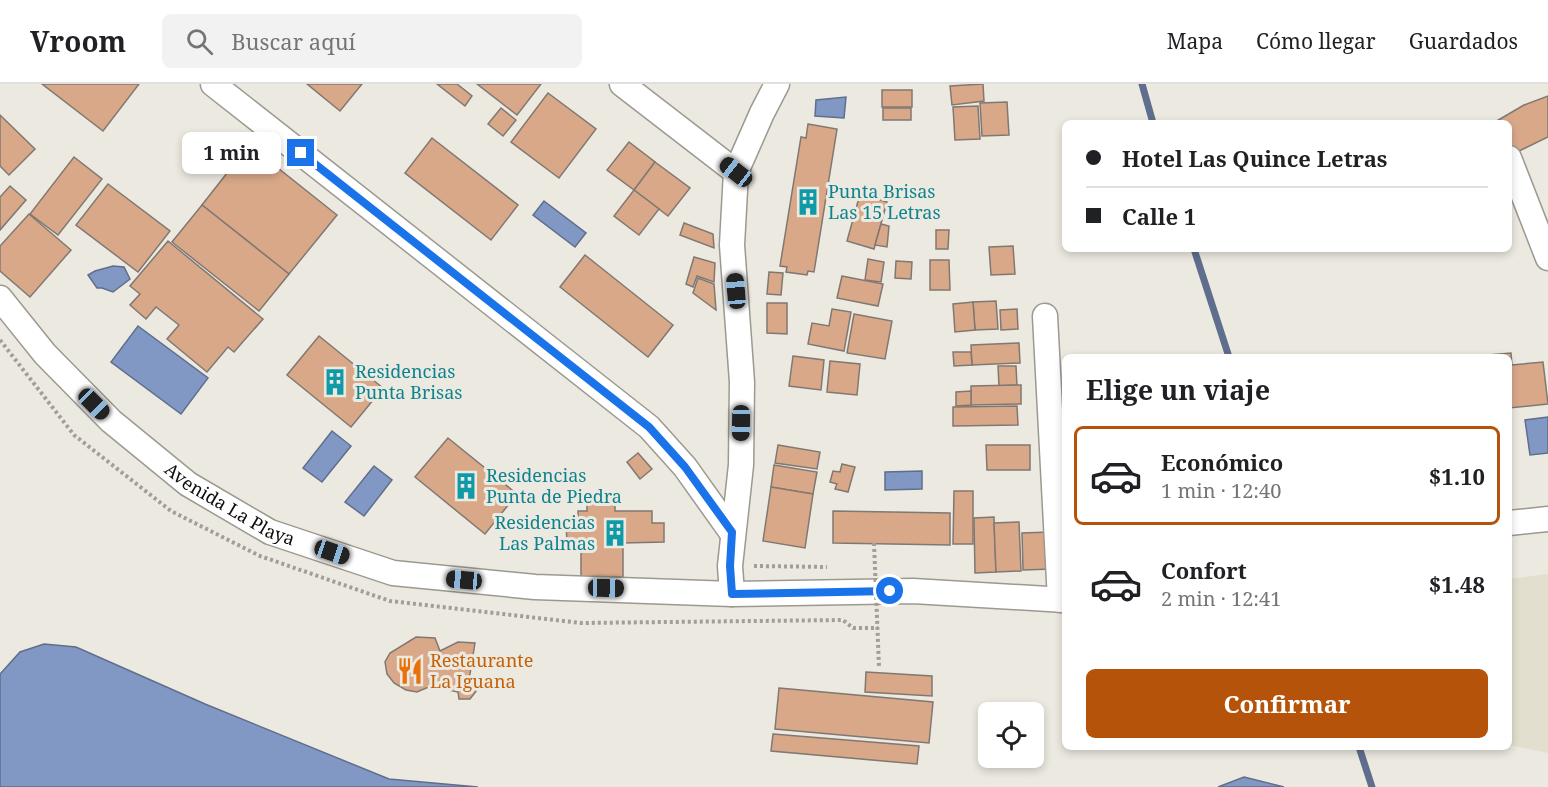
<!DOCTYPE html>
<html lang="es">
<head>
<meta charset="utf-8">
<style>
	body { margin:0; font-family:"Noto Serif",serif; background:#f2f2f2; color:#202124; height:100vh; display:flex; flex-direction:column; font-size:22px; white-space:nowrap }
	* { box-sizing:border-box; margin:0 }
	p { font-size:20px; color:#757577 }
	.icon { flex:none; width:33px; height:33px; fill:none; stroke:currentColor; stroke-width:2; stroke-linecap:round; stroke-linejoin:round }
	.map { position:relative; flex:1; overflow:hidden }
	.panel { position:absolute; left:1062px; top:270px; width:450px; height:396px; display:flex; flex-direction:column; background:#fff; border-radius:9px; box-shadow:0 3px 9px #0003 }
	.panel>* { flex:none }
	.top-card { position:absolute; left:1062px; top:36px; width:450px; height:132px; border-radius:9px; box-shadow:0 3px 9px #0003; display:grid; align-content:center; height:132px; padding:0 24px; background:#fff }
	.buttons { position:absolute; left:978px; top:618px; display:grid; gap:12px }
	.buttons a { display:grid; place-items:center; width:66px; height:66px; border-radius:9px; background:#fff; box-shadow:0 3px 9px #0003; font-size:30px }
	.end { position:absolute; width:27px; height:27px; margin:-14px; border:8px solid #1a73e8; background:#fff; box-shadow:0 0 0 3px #fff }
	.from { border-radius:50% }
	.bubble { position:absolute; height:42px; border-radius:9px; background:#fff; box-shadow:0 3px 9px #0003; font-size:20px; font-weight:700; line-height:42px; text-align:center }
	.car { position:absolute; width:18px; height:36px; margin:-18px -9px; border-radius:8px; box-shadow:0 0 4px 2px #0007; background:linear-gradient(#222 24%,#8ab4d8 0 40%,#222 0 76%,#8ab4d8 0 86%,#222 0) }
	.top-card b { display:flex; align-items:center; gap:21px; height:57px; font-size:22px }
	.top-card b+b { border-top:2px solid #e0e0e0 }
	.top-card i { width:15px; height:15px; background:#202124 }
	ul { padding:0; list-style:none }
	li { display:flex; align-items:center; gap:18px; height:99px; margin:0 12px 9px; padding:0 12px; border:3px solid transparent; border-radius:9px }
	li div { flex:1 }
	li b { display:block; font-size:22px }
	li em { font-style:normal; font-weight:700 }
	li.active { border-color:#b45309 }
	li>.icon { width:54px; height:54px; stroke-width:1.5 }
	h2 { padding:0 24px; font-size:27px; line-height:72px }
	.button { display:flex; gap:12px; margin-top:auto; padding:12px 24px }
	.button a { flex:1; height:69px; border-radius:9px; background:#b45309; color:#fff; font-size:24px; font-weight:700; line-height:69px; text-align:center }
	header { display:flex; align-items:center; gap:36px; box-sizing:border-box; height:84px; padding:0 30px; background:#fff; border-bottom:2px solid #e0e0e0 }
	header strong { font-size:28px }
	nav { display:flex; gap:33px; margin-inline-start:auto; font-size:21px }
	.search { width:420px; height:54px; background:#f2f2f2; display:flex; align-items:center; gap:15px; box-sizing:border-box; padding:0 21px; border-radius:9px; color:#757577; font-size:22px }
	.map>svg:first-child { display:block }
</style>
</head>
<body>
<header>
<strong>Vroom</strong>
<div class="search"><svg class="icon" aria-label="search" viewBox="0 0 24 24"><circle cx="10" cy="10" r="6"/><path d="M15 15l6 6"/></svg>Buscar aquí</div>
<nav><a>Mapa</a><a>Cómo llegar</a><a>Guardados</a></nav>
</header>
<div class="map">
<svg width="1548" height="703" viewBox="0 0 1548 703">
	<rect width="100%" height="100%" fill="#ece9e0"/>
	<path fill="#e3dfce" d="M1548 490V669L1509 661V495Z"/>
	<g fill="#8197c4" stroke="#5f6e8c" stroke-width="1.5">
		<path d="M846 13 844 34 815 32 816 16Z"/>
		<path d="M544 117 586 149 575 163 533 131Z"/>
		<path d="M113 182 124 183 130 195 113 208 102 204H97L88 191 95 187Z"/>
		<path d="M138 242 208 294 181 330 111 278Z"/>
		<path d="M1548 333V369L1530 371 1525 336Z"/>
		<path d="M332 347 351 362 322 398 303 384Z"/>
		<path d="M374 382 392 396 364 432 345 418Z"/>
		<path d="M922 387V405L885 406V388Z"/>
		<path d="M44 560 76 563 205 620 389 695 478 703H0V590L20 568Z"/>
		<path d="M1244 693 1284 703H1218Z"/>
	</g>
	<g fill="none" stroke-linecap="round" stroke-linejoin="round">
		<g stroke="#5f6e8c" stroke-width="7">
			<path d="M1142 0 1153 39"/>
			<path d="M1194 165 1229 273"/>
			<path d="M1359 663 1372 703"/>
		</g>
	</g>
	<g fill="#d9a889" stroke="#807872" stroke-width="1.5">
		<path d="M42 0H139L103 47Z"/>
		<path d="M307 0H362L340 27Z"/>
		<path d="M437 0H457L472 12 465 22Z"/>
		<path d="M477 0H541L517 31Z"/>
		<path d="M983 0 984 17 952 21 950 2Z"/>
		<rect x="882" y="6" width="30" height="17"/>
		<path d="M548 9 596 45 559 94 511 58Z"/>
		<path d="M1548 12V53L1515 69 1509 59V39L1495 38 1524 21Z"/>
		<path d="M1007 18 1009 51 982 52 980 19Z"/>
		<path d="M978 22 980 55 955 56 953 23Z"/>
		<path d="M501 24 516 36 503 52 488 40Z"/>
		<rect x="883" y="24" width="28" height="12"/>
		<path d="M0 31 35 65 9 91 0 82Z"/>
		<path d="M808 40 837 45 814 188 808 187 807 191 786 188 787 183 780 182 801 53 806 54Z"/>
		<path d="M432 54 518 121 491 156 405 89Z"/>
		<path d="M629 58 655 78 634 106 607 86Z"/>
		<path d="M249 61 337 131 289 190 202 121Z"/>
		<path d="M74 73 102 95 58 151 30 130Z"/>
		<path d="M655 78 690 104 668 132 634 106Z"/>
		<path d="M108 100 170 147 138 188 76 141Z"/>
		<path d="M10 102 26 116 0 146V113Z"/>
		<path d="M634 106 659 125 639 151 614 132Z"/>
		<path d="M860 110 887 118 874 165 847 157Z"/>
		<path d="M202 121 289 190 259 227 172 158Z"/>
		<path d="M29 130 71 166 30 213 0 187V162Z"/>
		<path d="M684 139 713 150 714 164 680 151Z"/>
		<path d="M881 140 889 142 887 163 875 161Z"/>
		<path d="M936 146H949L948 165H936Z"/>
		<path d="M168 157 263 235 234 268 228 263 207 288 167 255 179 241 156 223 146 235 130 221 140 210 130 202Z"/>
		<path d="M1013 162 1015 190 991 191 989 163Z"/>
		<path d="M585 171 673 241 648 273 560 203Z"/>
		<path d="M694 173 715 179 714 198 697 192 693 203 686 200Z"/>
		<path d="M868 175 884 178 881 198 865 196Z"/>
		<path d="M930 176H949L950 206H930Z"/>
		<path d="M896 177 912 178 911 195 895 194Z"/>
		<path d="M769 188 783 189 781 211 767 210Z"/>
		<path d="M842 192 883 200 878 222 837 214Z"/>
		<path d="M698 194 714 200 716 226 693 209Z"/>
		<path d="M996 217 998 245 975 246 973 218Z"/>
		<path d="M973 218 975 246 955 248 953 220Z"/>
		<path d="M767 219H787V250L767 249Z"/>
		<path d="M832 225 851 228 844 267 808 260 812 239 829 242Z"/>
		<path d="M1017 225 1018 245 1001 246 1000 226Z"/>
		<path d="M854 230 892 237 885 275 847 269Z"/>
		<path d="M319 252 383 304 351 343 287 291Z"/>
		<path d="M1019 259 1020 279 972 281 971 261Z"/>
		<path d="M953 268H971L972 281 954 282Z"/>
		<path d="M1511 269 1512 281 1543 278 1548 320 1509 324V273H1488V271Z"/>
		<path d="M793 272 824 276 821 306 789 302Z"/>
		<path d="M830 277 860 280 857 311 827 308Z"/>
		<path d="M998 282H1016L1017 301 999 302Z"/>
		<path d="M1021 301V320L971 321V302Z"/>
		<path d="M971 307V321L956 322V308Z"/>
		<path d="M1017 322 1018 341 953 342V323Z"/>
		<path d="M448 354 517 410 485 450 415 393Z"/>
		<path d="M778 361 820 368 817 385 775 379Z"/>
		<path d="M986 361H1030V386H987Z"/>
		<path d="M638 369 652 385 640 395 627 378Z"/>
		<path d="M842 380 855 383 848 408 835 405 837 400 830 398 833 387 840 388Z"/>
		<path d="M774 381 817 388 813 410 771 403Z"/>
		<path d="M771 403 813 410 805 464 763 457Z"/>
		<path d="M954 407H973V460H953Z"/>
		<path d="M615 408V427H652V439H664V458L623 459V493H581V458L567 459 566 439H578V427H587V409Z"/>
		<path d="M833 427 950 429V461L833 459Z"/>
		<path d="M994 433 996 488 975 489 974 434Z"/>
		<path d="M1019 438 1021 487 996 488 994 439Z"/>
		<path d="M1050 448 1052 485 1023 486 1022 449Z"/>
		<path d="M416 553 435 554 440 567 458 558 475 559 469 596H477V606L470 615H459L458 608 431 602 417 608 406 606 394 599 387 590 385 578 390 569Z"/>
		<path d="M866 588 932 592V612L865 608Z"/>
		<path d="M779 604 933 618 929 659 775 645Z"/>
		<path d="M773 650 919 662 917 680 771 667Z"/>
	</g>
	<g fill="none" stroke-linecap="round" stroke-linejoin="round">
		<defs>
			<g id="minor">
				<path d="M213 0 649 343 685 383 732 449"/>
				<path d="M622 0 736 88"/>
				<path d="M1509 74 1548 174"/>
				<path id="s1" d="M0 214 45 270 111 337 188 400 270 448 393 489 535 503 732 510 913 507 1065 516"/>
				<path d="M1045 232 1060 516"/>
				<path d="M1509 439 1548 435"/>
				<path d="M732 510 730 482 741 381 742 298 732 161 736 88 762 29 777 0"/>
			</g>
		</defs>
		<use href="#minor" stroke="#9b9990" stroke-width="27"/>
		<g stroke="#a19e97" stroke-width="4" stroke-dasharray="3 3" stroke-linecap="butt">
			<path d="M0 256 74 351 171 427 260 472 390 517 581 539 843 536 853 544H878"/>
			<path d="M754 482 827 483"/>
		</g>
		<use href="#minor" stroke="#fff" stroke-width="24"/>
		<path stroke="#a19e97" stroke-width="4" stroke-dasharray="3 3" stroke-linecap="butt" d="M874 459 879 583"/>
	</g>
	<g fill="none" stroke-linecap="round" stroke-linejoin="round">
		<path stroke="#1a73e8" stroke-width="8" d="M301 69 649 343 685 383 732 448 730 482 732 510 890 507"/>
	</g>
	<defs>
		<symbol id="building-bare" viewBox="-9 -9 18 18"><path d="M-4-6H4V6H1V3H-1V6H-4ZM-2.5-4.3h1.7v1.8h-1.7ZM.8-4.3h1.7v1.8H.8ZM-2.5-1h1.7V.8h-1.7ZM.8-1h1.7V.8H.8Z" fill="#0f9aa8" stroke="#ece9e0" stroke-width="2.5" paint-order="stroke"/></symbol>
		<symbol id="restaurant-bare" viewBox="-9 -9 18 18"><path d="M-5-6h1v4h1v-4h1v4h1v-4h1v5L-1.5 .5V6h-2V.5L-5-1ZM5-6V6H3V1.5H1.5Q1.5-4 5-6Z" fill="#e8710a" stroke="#ece9e0" stroke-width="2.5" paint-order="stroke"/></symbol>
	</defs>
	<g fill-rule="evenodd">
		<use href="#building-bare" x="789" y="99" width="38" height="38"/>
		<use href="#building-bare" x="316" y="279" width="38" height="38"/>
		<use href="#building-bare" x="447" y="383" width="38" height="38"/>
		<use href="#building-bare" x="596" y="430" width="38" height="38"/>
		<use href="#restaurant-bare" x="391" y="568" width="38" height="38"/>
	</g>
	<g text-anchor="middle" stroke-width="6" stroke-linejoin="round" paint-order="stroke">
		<g font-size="18" fill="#0d838f" stroke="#ece9e0" text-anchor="start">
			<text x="828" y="114">Punta Brisas<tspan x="828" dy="21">Las 15 Letras</tspan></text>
			<text x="355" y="294">Residencias<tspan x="355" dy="21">Punta Brisas</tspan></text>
			<text x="486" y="398">Residencias<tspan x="486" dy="21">Punta de Piedra</tspan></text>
			<text x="595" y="445" text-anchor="end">Residencias<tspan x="595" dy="21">Las Palmas</tspan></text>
		</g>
		<g font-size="18" fill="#0f0e0b" stroke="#ece9e0">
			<text dy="6" stroke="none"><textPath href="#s1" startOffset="312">Avenida La Playa</textPath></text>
		</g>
		<g font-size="18" fill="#c56008" stroke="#ece9e0" text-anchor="start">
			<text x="430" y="583">Restaurante<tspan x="430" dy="21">La Iguana</tspan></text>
		</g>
	</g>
</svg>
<div class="buttons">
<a><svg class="icon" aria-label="locate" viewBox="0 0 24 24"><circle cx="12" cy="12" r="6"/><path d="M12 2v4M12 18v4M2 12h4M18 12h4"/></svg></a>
</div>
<i class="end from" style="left:890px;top:507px"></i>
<i class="end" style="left:301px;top:69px"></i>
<div class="bubble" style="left:182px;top:48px;width:99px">1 min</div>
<i class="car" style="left:736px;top:88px;rotate:308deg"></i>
<i class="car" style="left:736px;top:207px;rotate:355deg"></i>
<i class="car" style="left:94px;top:320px;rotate:135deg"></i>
<i class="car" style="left:741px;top:339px;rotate:181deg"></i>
<i class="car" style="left:332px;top:468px;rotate:109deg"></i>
<i class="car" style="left:464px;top:496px;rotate:275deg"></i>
<i class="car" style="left:606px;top:504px;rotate:91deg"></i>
<div class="top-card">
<b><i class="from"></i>Hotel Las Quince Letras</b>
<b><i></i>Calle 1</b>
</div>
<section class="panel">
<h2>Elige un viaje</h2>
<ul>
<li class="active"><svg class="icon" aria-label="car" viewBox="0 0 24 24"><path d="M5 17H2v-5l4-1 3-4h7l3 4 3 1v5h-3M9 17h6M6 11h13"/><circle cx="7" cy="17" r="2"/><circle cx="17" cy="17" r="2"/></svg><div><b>Económico</b><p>1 min · 12:40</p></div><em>$1.10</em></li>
<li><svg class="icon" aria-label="car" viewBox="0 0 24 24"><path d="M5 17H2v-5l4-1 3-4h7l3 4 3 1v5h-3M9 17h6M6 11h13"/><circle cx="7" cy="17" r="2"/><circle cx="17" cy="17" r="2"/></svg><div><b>Confort</b><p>2 min · 12:41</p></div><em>$1.48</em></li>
</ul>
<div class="button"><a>Confirmar</a></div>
</section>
</div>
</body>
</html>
